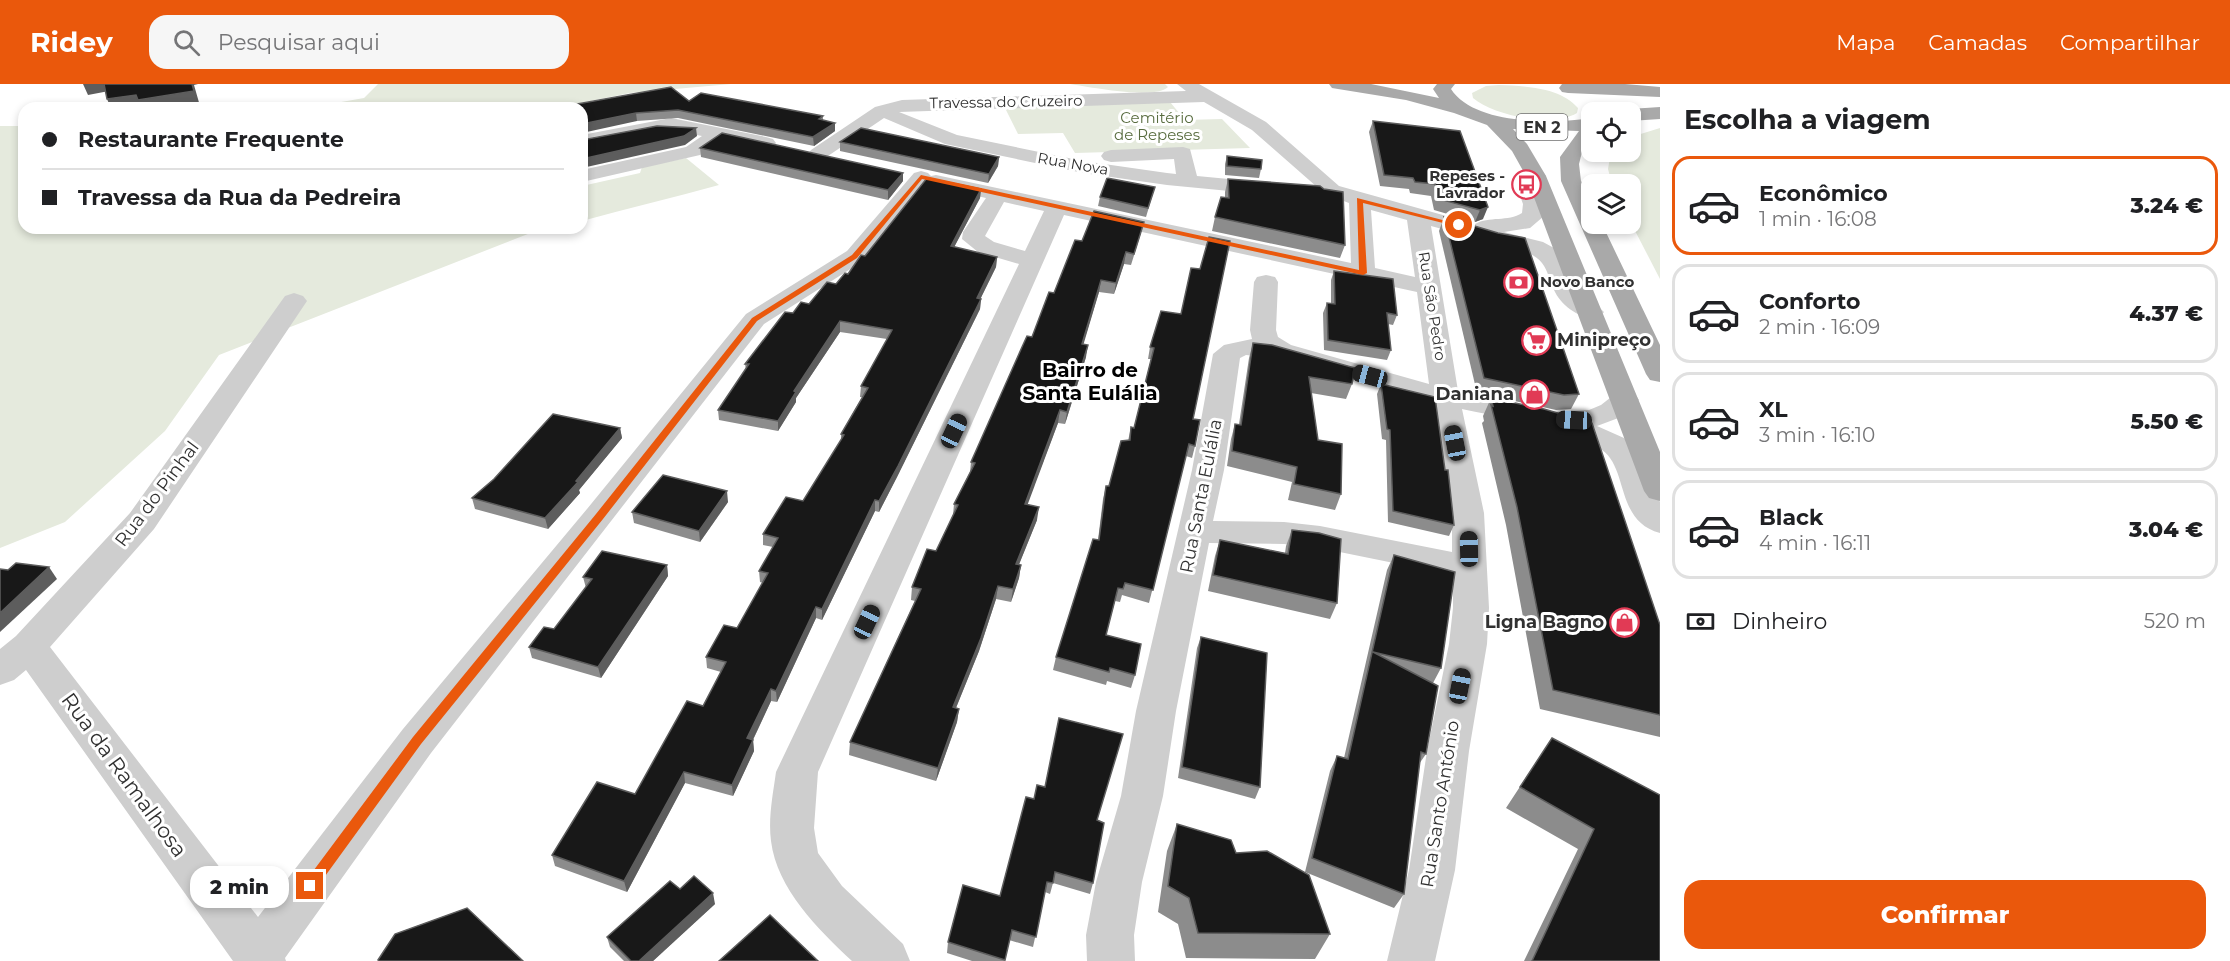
<!DOCTYPE html>
<html lang="pt">
<head>
<meta charset="utf-8">
<style>
	body { margin:0; font-family:Montserrat,sans-serif; background:#f6f6f6; color:#202124; height:100vh; display:flex; flex-direction:column; font-size:22px; white-space:nowrap }
	* { box-sizing:border-box; margin:0 }
	p { font-size:20px; color:#757577 }
	.icon { flex:none; width:33px; height:33px; fill:none; stroke:currentColor; stroke-width:2; stroke-linecap:round; stroke-linejoin:round }
	.map { position:relative; flex:1; overflow:hidden }
	.drawer { display:flex; flex-direction:column; background:#fff; width:570px }
	.drawer>* { flex:none }
	.top-card { position:absolute; left:18px; top:18px; width:570px; height:132px; border-radius:18px; box-shadow:0 3px 9px #0003; display:grid; align-content:center; height:132px; padding:0 24px; background:#fff }
	.tools { position:absolute; left:1581px; top:18px; display:grid; gap:12px }
	.tools a { display:grid; place-items:center; width:60px; height:60px; border-radius:12px; background:#fff; box-shadow:0 3px 9px #0003; font-size:30px }
	.end { position:absolute; width:27px; height:27px; margin:-14px; border:8px solid #ea580c; background:#fff; box-shadow:0 0 0 3px #fff }
	.from { border-radius:50% }
	.bubble { position:absolute; height:42px; border-radius:18px; background:#fff; box-shadow:0 3px 9px #0003; font-size:20px; font-weight:800; line-height:42px; text-align:center }
	.car { position:absolute; width:18px; height:36px; margin:-18px -9px; border-radius:8px; box-shadow:0 0 4px 2px #0007; background:linear-gradient(#222 24%,#8ab4d8 0 40%,#222 0 76%,#8ab4d8 0 86%,#222 0) }
	.top-card b { display:flex; align-items:center; gap:21px; height:57px; font-size:22px }
	.top-card b+b { border-top:2px solid #e0e0e0 }
	.top-card i { width:15px; height:15px; background:#202124 }
	ul { padding:0; list-style:none }
	li { display:flex; align-items:center; gap:18px; height:99px; margin:0 12px 9px; padding:0 12px; border:3px solid #e0e0e0; border-radius:18px }
	li div { flex:1 }
	li b { display:block; font-size:22px }
	li em { font-style:normal; font-weight:800 }
	li.active { border-color:#ea580c }
	li>.icon { width:54px; height:54px; stroke-width:1.5 }
	h2 { padding:0 24px; font-size:27px; line-height:72px }
	.pay { display:flex; align-items:center; gap:15px; height:66px; padding:0 24px; font-size:22px }
	.pay p { margin-inline-start:auto }
	.action { display:flex; gap:12px; margin-top:auto; padding:12px 24px }
	.action a { flex:1; height:69px; border-radius:18px; background:#ea580c; color:#fff; font-size:24px; font-weight:800; line-height:69px; text-align:center }
	header { display:flex; align-items:center; gap:36px; box-sizing:border-box; height:84px; padding:0 30px; background:#ea580c; color:#fff }
	header strong { font-size:28px }
	nav { display:flex; gap:33px; margin-inline-start:auto; font-size:21px }
	.search { width:420px; height:54px; background:#f6f6f6; display:flex; align-items:center; gap:15px; box-sizing:border-box; padding:0 21px; border-radius:18px; color:#757577; font-size:22px }
	main { display:flex; flex:1; min-height:0 }
	.map>svg:first-child { display:block }
</style>
</head>
<body>
<header>
<strong>Ridey</strong>
<div class="search"><svg class="icon" aria-label="search" viewBox="0 0 24 24"><circle cx="10" cy="10" r="6"/><path d="M15 15l6 6"/></svg>Pesquisar aqui</div>
<nav><a>Mapa</a><a>Camadas</a><a>Compartilhar</a></nav>
</header>
<main>
<div class="map">
<svg width="1660" height="877" viewBox="0 0 1660 877">
	<rect width="100%" height="100%" fill="#fff"/>
	<g fill="#e5eadd">
		<path d="M378 0H731L630 9 556 24H307L364 14Z"/>
		<path d="M1070 0H1165L1168 3C1154 16 1090 3 1070 0Z"/>
		<path d="M1499 1C1524 2 1560 3 1578 24L1577 29C1552 44 1495 32 1473 14L1472 9 1486 2Z"/>
		<path d="M1170 18 1185 36 1222 35 1250 64 1075 69 1063 49 1018 50 1004 22Z"/>
		<path d="M0 42H24V144H527L533 148 219 271 165 347 65 438 0 464Z"/>
		<path d="M1660 44V195L1631 139 1630 100H1612L1608 85 1611 68H1630L1631 53Z"/>
		<path d="M686 74 719 101C673 114 628 124 582 137V102L640 89 642 83Z"/>
	</g>
	<g fill="none" stroke-linecap="round" stroke-linejoin="round">
		<g fill="#cecece" fill-rule="evenodd">
			<path d="M1177 0H1199L1266 38 1339 102 1475 140C1489 132 1508 138 1522 129L1523 120 1515 98C1521 89 1533 85 1543 88L1546 92 1536 100 1545 120 1544 132 1530 144 1504 148 1543 158 1554 164 1567 179 1578 204 1604 228 1600 233C1583 238 1561 222 1554 206 1550 197 1548 187 1542 179 1538 174 1533 171 1527 168L1431 142 1458 307 1556 328 1589 326 1601 321 1615 310 1625 307 1635 310 1639 316 1621 333 1597 342 1624 354 1640 371 1660 418V449C1615 437 1629 385 1602 366 1569 343 1502 334 1462 325L1484 429 1489 524 1487 560 1469 667 1455 786 1435 877H1387L1409 786 1427 667 1449 560 1453 524V491L1320 464 1284 460 1209 459 1176 627 1163 712 1142 798 1134 851 1135 877H1087L1086 851 1096 798 1121 712 1136 627 1192 386 1213 270 1224 261 1252 255 1250 246 1254 198 1257 193 1266 191 1275 193 1278 198 1276 246 1278 253 1291 261 1429 300 1417 208 1064 131 818 688 814 744 818 769 842 802 903 860 910 877H852C818 845 777 805 771 757 768 734 773 710 776 688L1019 180 978 168 962 155 963 148 986 114 929 101 927 99 863 177 764 240 431 669 285 874 286 877H233L26 586 14 596 0 601V565L16 552 130 429 285 212 294 209 303 212 307 217 154 445 50 563 258 833 403 645 587 425 746 230 847 167 914 89 921 87 928 89 931 92 936 91 1351 179 1349 119 1325 110 1252 46 1204 18 899 28 957 51 1083 77 1167 89 1176 90 1174 75 1111 78 1104 76 1101 72 1104 68 1111 66 1183 63 1190 65 1197 92 1271 99 1278 101 1282 105 1278 109 1271 111 1167 101 1083 89 945 60 884 34 825 74H811L808 70 811 66 875 23 902 16 1186 7ZM1004 118 1044 127 1025 167 994 158 985 152ZM1371 126 1407 136 1415 193 1375 184ZM1246 271 1276 274 1432 318 1452 429V468L1320 442 1284 438 1213 437 1224 386 1240 274Z"/>
			<path d="M671 34 766 53 773 55 776 59 773 63 766 65 722 56 700 71 582 98V86L686 63 702 52 671 46 582 63V51Z"/>
		</g>
		<g fill="#a9a9a9" fill-rule="evenodd">
			<path d="M1329 0H1371L1439 14 1433 5 1437 0H1455L1451 5C1474 41 1553 40 1592 34V57L1582 68 1579 80 1581 97 1592 118V140H1602L1660 261V298L1650 296 1646 290 1561 97 1560 73 1579 47 1513 45 1527 60 1546 92 1660 368V417L1649 414 1644 407 1526 92 1512 67 1487 41 1454 29 1406 16 1338 5 1332 4Z"/>
			<path d="M1562 0H1625L1660 3V13L1568 9 1562 8 1559 4Z"/>
			<path d="M1660 23V35L1630 37V28H1622L1630 25Z"/>
		</g>
	</g>
	<g fill="#8c8c8c">
		<path d="M689 17 823 32V36L835 47 814 62 678 34 637 37 582 24Z"/>
		<path d="M1373 37 1460 47 1483 135 1475 138 1434 126 1431 112 1410 109 1409 105 1380 102 1369 48Z"/>
		<path d="M840 58 999 73 998 82 988 99 840 67Z"/>
		<path d="M700 64 903 97 888 116 701 73Z"/>
		<path d="M1227 72 1261 85 1259 94 1225 91V80Z"/>
		<path d="M1228 95 1324 105 1345 161 1340 174 1212 147 1215 133 1225 114V108Z"/>
		<path d="M1155 103 1146 133 1098 122 1100 113Z"/>
		<path d="M981 105 980 114 954 163 997 173 996 183 980 215H981L980 225 897 393 879 428 875 427 822 536 816 534 777 618 771 617 753 656 754 667 733 712 685 699 627 808 555 782 552 771 635 710 703 622 721 588 707 584 706 573 737 544 763 499 760 498 759 487 773 463 763 461V450L803 417 841 356V350L862 313H860L861 302 887 255 840 248 796 314V318L778 347 719 336 718 326 746 286 745 280 793 229 809 220 836 200 848 190 865 172Z"/>
		<path d="M1444 133 1498 149 1579 310 1571 325 1556 326 1477 309 1439 147Z"/>
		<path d="M1141 149 1131 181 1124 180 1114 210 1099 208 1083 260 1086 273 1065 340 1058 339 1027 420 1037 436 1019 480 1021 481 1019 494 1011 518 996 515 979 567 956 624 959 625 957 638 936 697 849 671 850 658 915 517 911 516 912 503 936 467 953 431 954 420 970 388 971 378 1032 253 1054 209 1082 157Z"/>
		<path d="M1334 187 1397 231 1393 241 1388 240 1391 266 1387 276 1324 266 1323 229 1327 219 1331 220V196Z"/>
		<path d="M1161 227 1193 335 1195 362 1192 374 1186 372 1149 519 1122 511 1120 518 1115 517 1106 551 1135 591 1131 604 1107 597 1106 601 1053 586 1056 573 1098 456 1103 415 1106 402H1109L1128 357 1131 343 1134 344 1151 275H1148L1150 263Z"/>
		<path d="M1253 259 1352 300 1346 315 1311 309 1318 356 1341 410 1335 426 1288 416 1292 398 1227 382 1231 355 1235 340H1239L1249 274Z"/>
		<path d="M1381 300 1445 386 1454 441 1449 452 1388 438 1386 356 1382 355 1377 310Z"/>
		<path d="M1491 314 1660 541V653L1540 625 1506 441 1482 339 1484 337 1483 332Z"/>
		<path d="M620 344 622 354 579 406 580 409 548 445 475 425 472 414Z"/>
		<path d="M728 418 700 458 634 439 632 428Z"/>
		<path d="M1292 446 1337 519 1330 535 1208 507 1215 472 1220 456 1285 469 1286 462Z"/>
		<path d="M1394 471 1441 584 1433 599 1426 670 1419 680 1404 810 1394 824 1305 788 1330 687 1337 672 1344 674 1387 486Z"/>
		<path d="M667 481 668 492 601 594 532 574 529 563 554 545 586 504 583 493Z"/>
		<path d="M1201 553 1260 703 1255 715 1178 694 1197 564Z"/>
		<path d="M1552 654 1660 877H1524L1578 765 1506 724Z"/>
		<path d="M1097 736 1093 799 1090 810 1053 799 1050 810 1045 808 1033 863 1009 856 1005 877H972L947 869 948 858 1000 812Z"/>
		<path d="M1177 740 1236 769 1330 850 1315 875 1186 874 1178 840 1158 828 1167 767Z"/>
		<path d="M680 805 715 820 653 877H624L610 863 607 853Z"/>
	</g>
	<g fill="#5d5d5d">
		<path d="M83 0H106L109 7 88 11Z"/>
		<path d="M192 0H198L194 1 200 22 185 24H111L107 15Z"/>
		<path d="M636 29 637 37 582 49V40Z"/>
		<path d="M835 39V47L814 62 813 53Z"/>
		<path d="M696 44 697 52 685 61 582 84V75Z"/>
		<path d="M999 73 998 82 988 99 989 90Z"/>
		<path d="M903 89V97L888 116V106Z"/>
		<path d="M981 105 980 114 950 171 951 162Z"/>
		<path d="M1488 123 1483 135 1475 138 1480 126Z"/>
		<path d="M1126 168 1124 180 1114 210 1116 199Z"/>
		<path d="M997 173 996 183 976 224 977 214Z"/>
		<path d="M1101 196 1099 208 1080 272 1082 260Z"/>
		<path d="M981 215 980 225 897 393 879 428V417Z"/>
		<path d="M840 237V248L796 314V318L778 347V337L794 307Z"/>
		<path d="M1088 261 1086 273 1065 340 1067 328Z"/>
		<path d="M1060 326 1058 339 1023 433 1025 420Z"/>
		<path d="M620 344 622 354 579 406 580 409 548 445 545 434Z"/>
		<path d="M727 407 728 418 700 458 699 447Z"/>
		<path d="M875 416V427L822 536V525Z"/>
		<path d="M1039 423 1037 436 1014 493 1016 480Z"/>
		<path d="M667 481 668 492 601 594 598 583Z"/>
		<path d="M1021 481 1019 494 1011 518 1013 505Z"/>
		<path d="M49 483 57 495 0 548V529Z"/>
		<path d="M998 502 996 515 979 567 951 636 953 623Z"/>
		<path d="M816 523V534L777 618 776 607Z"/>
		<path d="M771 605V617L748 666 747 654Z"/>
		<path d="M959 625 957 638 936 697 938 684Z"/>
		<path d="M753 656 754 667 733 712 732 701Z"/>
		<path d="M684 688 685 699 627 808 624 797Z"/>
		<path d="M713 809 715 820 653 877H639Z"/>
	</g>
	<g fill="#181818" stroke="#5d5d5d" stroke-width="1.5">
		<path d="M104 0H192L194 7 138 16 136 11 107 15Z"/>
		<path d="M671 3 689 17 701 9 823 32 819 35 835 39 813 53 678 26 636 29 582 40V24H555Z"/>
		<path d="M1373 37 1460 47 1488 123 1480 126 1439 115 1435 100 1415 98 1413 94 1384 91Z"/>
		<path d="M657 42 696 44 684 52 582 75V56Z"/>
		<path d="M861 44 999 73 989 90 840 58Z"/>
		<path d="M722 49 903 89 888 106 700 64Z"/>
		<path d="M1227 72 1262 76 1261 85 1227 82Z"/>
		<path d="M927 94 981 105 951 162 997 173 977 214 981 215 898 382 879 417 875 416 822 525 816 523 776 607 771 605 747 654 753 656 732 701 684 688 624 797 552 771 597 698 635 710 687 617 703 622 726 578 706 573 724 541 737 544 768 489 759 487 778 454 763 450 786 413 803 417 844 351 841 350 868 304 861 302 892 246 840 237 794 307 796 308 778 337 718 326 749 280H745L785 228 793 229 801 218 809 220 827 198 836 200 845 189 848 190 861 171 865 172Z"/>
		<path d="M1107 94 1155 103 1148 124 1100 113Z"/>
		<path d="M1228 95 1320 102 1324 105 1343 108 1345 161 1215 133 1221 113 1229 114Z"/>
		<path d="M1094 127 1144 138 1134 170 1126 168 1116 199 1101 196 1082 260 1088 261 1067 328 1060 326 1025 420 1039 423 1016 480 1021 481 1013 505 998 502 981 554 953 623 959 625 938 684 850 658 921 505 912 503 927 465 936 467 958 421 954 420 975 379 971 378 1022 263 1027 252 1032 253 1049 208 1054 209 1075 156 1082 157Z"/>
		<path d="M1444 133 1498 149 1525 154 1579 310 1564 311 1484 294Z"/>
		<path d="M1209 153 1230 157 1193 335 1200 336 1195 362 1189 360 1153 506 1125 499 1123 505 1118 504 1106 551 1141 560 1135 591 1110 584 1109 588 1056 573 1093 455 1099 456 1106 402H1109L1121 357 1130 356 1131 343 1134 344 1154 264 1150 263 1161 227 1181 230 1191 184 1200 185Z"/>
		<path d="M1334 187 1393 195 1397 231 1387 229 1391 266 1328 256 1327 219 1335 220Z"/>
		<path d="M1253 259 1272 261 1355 284 1352 300 1309 293 1318 356 1342 360 1341 410 1294 400 1297 383 1232 367 1235 340 1241 341Z"/>
		<path d="M1381 300 1435 313 1445 386H1448L1454 441 1393 427 1390 346 1387 345Z"/>
		<path d="M1491 314 1544 325 1592 339 1660 541V631L1553 606 1517 423 1491 321 1493 322Z"/>
		<path d="M553 330 620 344 576 397 578 398 545 434 472 414 494 395Z"/>
		<path d="M663 391 727 407 699 447 632 428Z"/>
		<path d="M1292 446 1319 449 1341 455 1337 519 1213 491 1220 456 1288 470Z"/>
		<path d="M602 467 667 481 598 583 529 563 544 543 554 545 592 495 583 493Z"/>
		<path d="M1394 471 1455 488 1441 584 1373 568 1438 602 1426 670 1421 668 1404 810 1312 774 1337 672 1348 675Z"/>
		<path d="M16 479 49 483 0 529V485L8 486Z"/>
		<path d="M1201 553 1267 569 1260 703 1182 683Z"/>
		<path d="M1059 634 1123 650 1097 736 1104 739 1093 799 1055 788 1053 799 1047 798 1036 853 1012 846 1005 876 948 858 963 801 1000 812 1026 713 1034 715 1037 701 1045 703Z"/>
		<path d="M1552 654 1660 711V877H1532L1594 745 1520 703Z"/>
		<path d="M1177 740 1231 756 1236 769 1267 767 1309 791 1330 850 1198 849 1189 814 1168 802Z"/>
		<path d="M694 792 713 809 639 877H631L607 853 670 797 680 805Z"/>
		<path d="M467 824 523 877H379L378 876 395 850Z"/>
		<path d="M770 831 818 877H719Z"/>
	</g>
	<path fill="#ea580c" d="M921 91 1359 186 1357 114 1462 141 1459 143 1363 119 1367 189 1363 191 922 95 857 174 757 237 603 435 421 660 315 806 310 808 305 806 303 802 305 798 413 653 596 430 752 234 852 171Z"/>
	<defs>
		<symbol id="bus-ring" viewBox="-11 -11 22 22"><circle r="9.5" fill="#fff" stroke="#e13a55" stroke-width="1.5"/><path d="M-5-6H5V4H4V6H2V4H-2V6H-4V4H-5ZM-3.5-4V0h7V-4ZM-3.5 1.2v1.5H-2V1.2ZM2 1.2v1.5H3.5V1.2Z" fill="#e13a55"/></symbol>
		<symbol id="bank-ring" viewBox="-11 -11 22 22"><circle r="9.5" fill="#fff" stroke="#e13a55" stroke-width="1.5"/><path d="M-6-4H6V4H-6ZM0-2.3a2.3 2.3 0 1 0 0 4.6a2.3 2.3 0 1 0 0-4.6Z" fill="#e13a55"/></symbol>
		<symbol id="supermarket-ring" viewBox="-11 -11 22 22"><circle r="9.5" fill="#fff" stroke="#e13a55" stroke-width="1.5"/><path d="M-6-5.5h2.5l.6 2H6L4.5 2H-2.5L-4.4-4H-6ZM-1.5 3.2a1.3 1.3 0 1 0 .1 0ZM3 3.2a1.3 1.3 0 1 0 .1 0Z" fill="#e13a55"/></symbol>
		<symbol id="shop-ring" viewBox="-11 -11 22 22"><circle r="9.5" fill="#fff" stroke="#e13a55" stroke-width="1.5"/><path d="M-5-2.5h2.3a2.7 3.5 0 0 1 5.4 0H5L5.5 6h-11ZM-1.5-2.5h3a1.5 2.3 0 0 0-3 0Z" fill="#e13a55"/></symbol>
	</defs>
	<g fill-rule="evenodd">
		<use href="#bus-ring" x="1510" y="84" width="33" height="33"/>
		<use href="#bank-ring" x="1502" y="182" width="33" height="33"/>
		<use href="#supermarket-ring" x="1520" y="240" width="33" height="33"/>
		<use href="#shop-ring" x="1518" y="294" width="33" height="33"/>
		<use href="#shop-ring" x="1608" y="522" width="33" height="33"/>
	</g>
	<g text-anchor="middle" stroke-width="6" stroke-linejoin="round" paint-order="stroke">
		<g font-size="15" fill="#313131" stroke="#fff">
			<text transform="translate(1006 18) rotate(-1)" y="5">Travessa do Cruzeiro</text>
			<text transform="translate(1073 80) rotate(10)" y="5">Rua Nova</text>
			<text transform="translate(1432 222) rotate(81)" y="5">Rua São Pedro</text>
		</g>
		<g font-size="15" fill="#586c3f" stroke="#fff">
			<text x="1157" y="39">Cemitério<tspan x="1157" dy="17">de Repeses</tspan></text>
		</g>
		<g font-size="15" font-weight="bold" fill="#313131" stroke="#fff" text-anchor="end">
			<text x="1505" y="97">Repeses -<tspan x="1505" dy="17">Lavrador</tspan></text>
			<text x="1540" y="203" text-anchor="start">Novo Banco</text>
		</g>
		<rect fill="#fff" stroke="#6f6f6f" stroke-width="1.5" x="1516.5" y="30" width="51" height="26" rx="4.5"/>
		<g font-size="16" font-weight="bold" fill="#313131">
			<text x="1542" y="49">EN 2</text>
		</g>
		<g font-size="18" font-weight="bold" fill="#313131" stroke="#fff" text-anchor="end">
			<text x="1557" y="262" text-anchor="start">Minipreço</text>
			<text x="1514" y="316">Daniana</text>
			<text x="1604" y="544">Ligna Bagno</text>
		</g>
		<g font-size="18" fill="#313131" stroke="#fff">
			<text transform="translate(157 410) rotate(-53)" y="6">Rua do Pinhal</text>
			<text transform="translate(1201 412) rotate(-79)" y="6">Rua Santa Eulália</text>
			<text transform="translate(1440 720) rotate(-81)" y="6">Rua Santo António</text>
		</g>
		<g font-size="20" font-weight="bold" fill="#000" stroke="#fff">
			<text x="1090" y="293">Bairro de<tspan x="1090" dy="23">Santa Eulália</tspan></text>
		</g>
		<g font-size="21" fill="#313131" stroke="#fff">
			<text transform="translate(124 691) rotate(54)" y="7">Rua da Ramalhosa</text>
		</g>
	</g>
</svg>
<div class="tools">
<a><svg class="icon" aria-label="locate" viewBox="0 0 24 24"><circle cx="12" cy="12" r="6"/><path d="M12 2v4M12 18v4M2 12h4M18 12h4"/></svg></a>
<a><svg class="icon" aria-label="layers" viewBox="0 0 24 24"><path d="M12 4l9 5-9 5-9-5zM3 14l9 5 9-5"/></svg></a>
</div>
<i class="end from" style="left:1459px;top:141px"></i>
<i class="end" style="left:310px;top:802px"></i>
<div class="bubble" style="left:190px;top:782px;width:99px">2 min</div>
<i class="car" style="left:1370px;top:292px;rotate:285deg"></i>
<i class="car" style="left:1574px;top:336px;rotate:273deg"></i>
<i class="car" style="left:954px;top:347px;rotate:25deg"></i>
<i class="car" style="left:1455px;top:359px;rotate:349deg"></i>
<i class="car" style="left:1469px;top:465px;rotate:359deg"></i>
<i class="car" style="left:867px;top:538px;rotate:25deg"></i>
<i class="car" style="left:1460px;top:602px;rotate:11deg"></i>
<div class="top-card">
<b><i class="from"></i>Restaurante Frequente</b>
<b><i></i>Travessa da Rua da Pedreira</b>
</div>
</div>
<section class="drawer">
<h2>Escolha a viagem</h2>
<ul>
<li class="active"><svg class="icon" aria-label="car" viewBox="0 0 24 24"><path d="M5 17H2v-5l4-1 3-4h7l3 4 3 1v5h-3M9 17h6M6 11h13"/><circle cx="7" cy="17" r="2"/><circle cx="17" cy="17" r="2"/></svg><div><b>Econômico</b><p>1 min · 16:08</p></div><em>3.24 €</em></li>
<li><svg class="icon" aria-label="car" viewBox="0 0 24 24"><path d="M5 17H2v-5l4-1 3-4h7l3 4 3 1v5h-3M9 17h6M6 11h13"/><circle cx="7" cy="17" r="2"/><circle cx="17" cy="17" r="2"/></svg><div><b>Conforto</b><p>2 min · 16:09</p></div><em>4.37 €</em></li>
<li><svg class="icon" aria-label="car" viewBox="0 0 24 24"><path d="M5 17H2v-5l4-1 3-4h7l3 4 3 1v5h-3M9 17h6M6 11h13"/><circle cx="7" cy="17" r="2"/><circle cx="17" cy="17" r="2"/></svg><div><b>XL</b><p>3 min · 16:10</p></div><em>5.50 €</em></li>
<li><svg class="icon" aria-label="car" viewBox="0 0 24 24"><path d="M5 17H2v-5l4-1 3-4h7l3 4 3 1v5h-3M9 17h6M6 11h13"/><circle cx="7" cy="17" r="2"/><circle cx="17" cy="17" r="2"/></svg><div><b>Black</b><p>4 min · 16:11</p></div><em>3.04 €</em></li>
</ul>
<div class="pay"><svg class="icon" aria-label="cash" viewBox="0 0 24 24"><path d="M3 7h18v10H3z"/><circle cx="12" cy="12" r="2"/></svg>Dinheiro<p>520 m</p></div>
<div class="action"><a>Confirmar</a></div>
</section>
</main>
</body>
</html>
